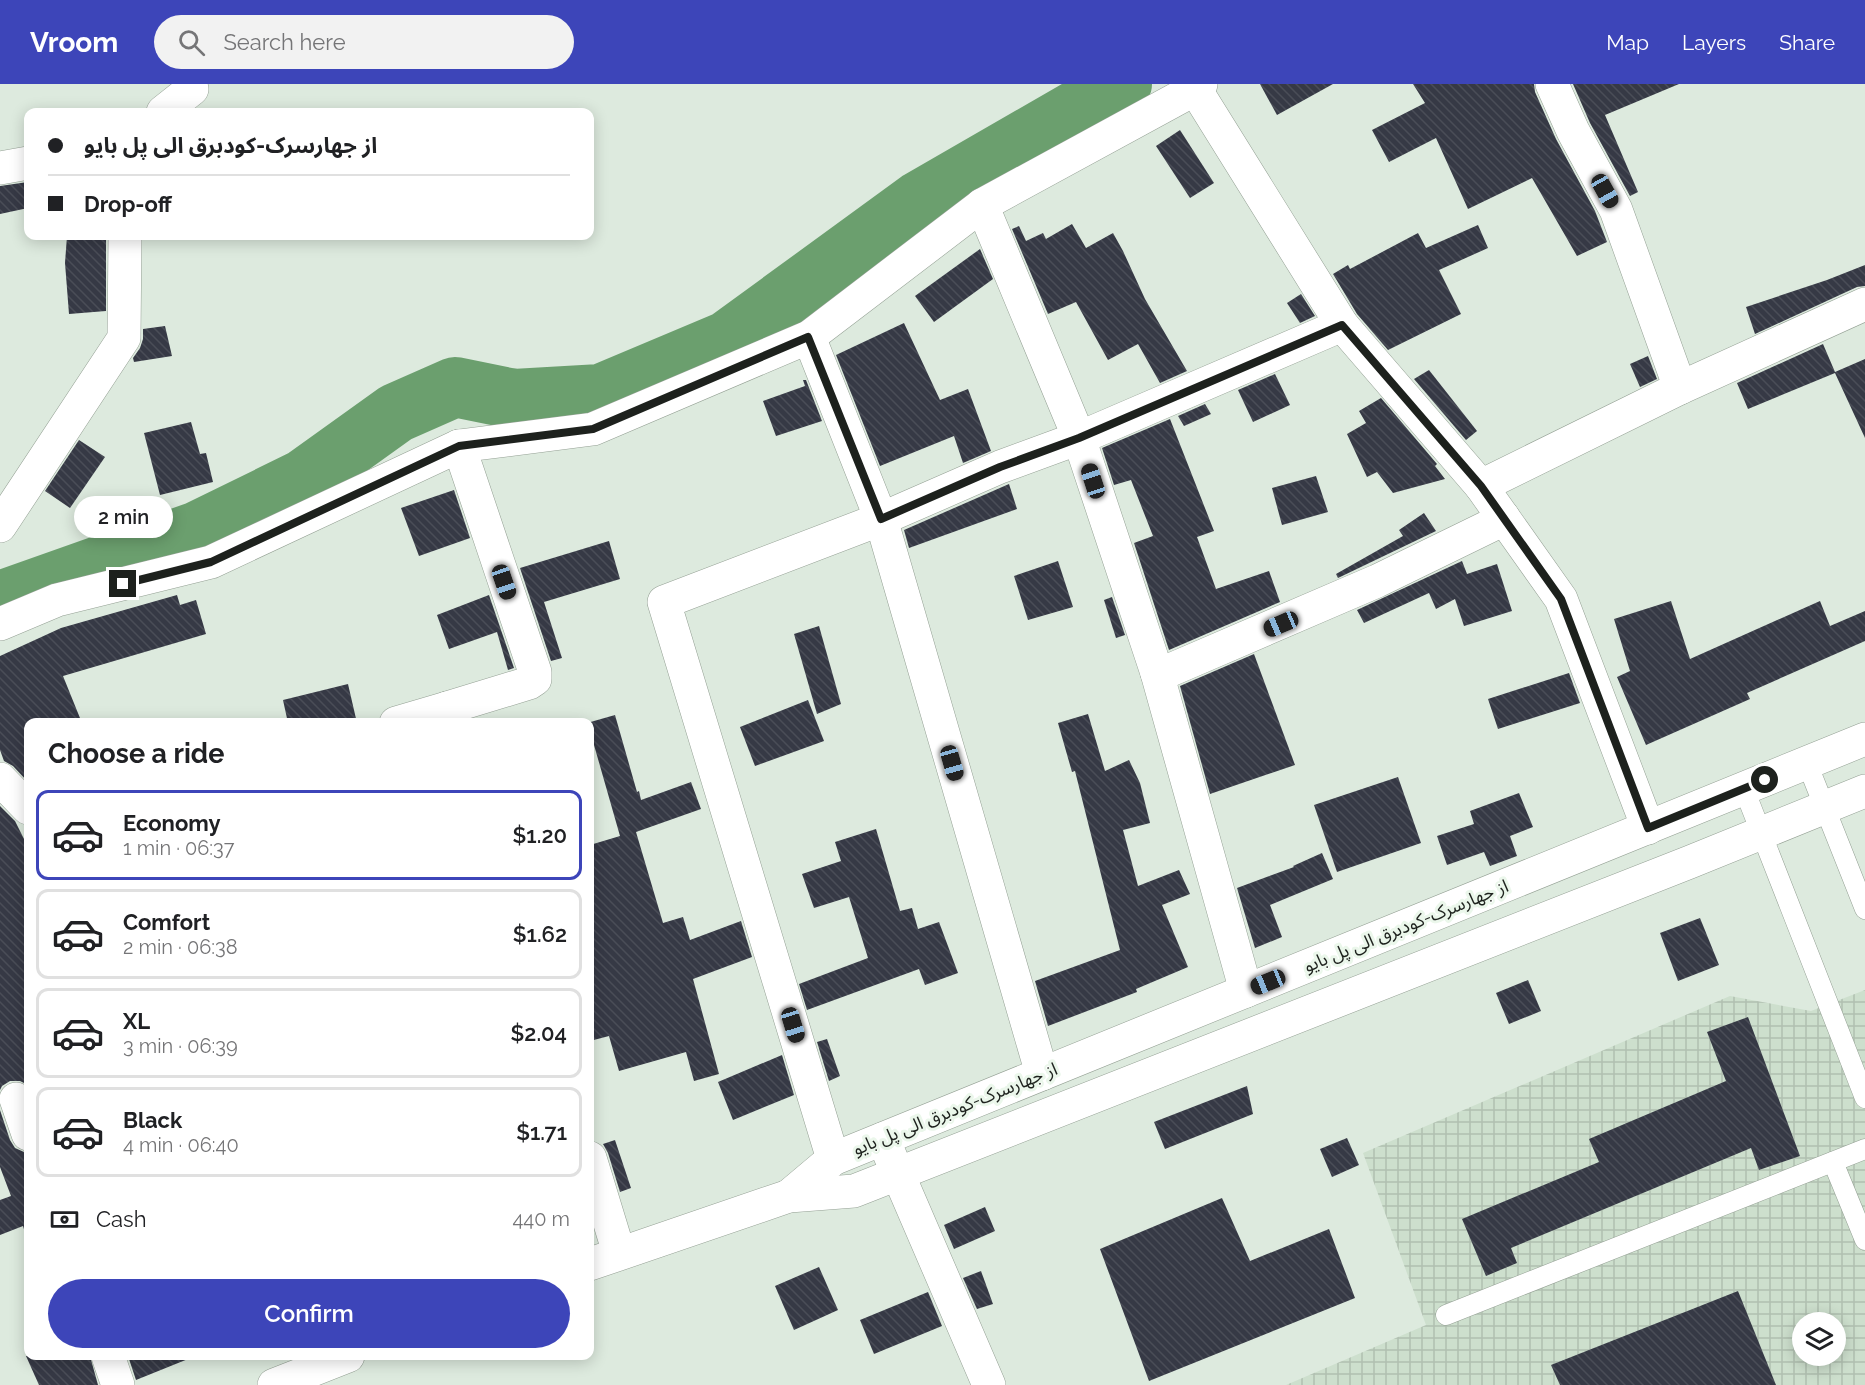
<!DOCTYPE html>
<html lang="en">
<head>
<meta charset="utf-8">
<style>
	body { margin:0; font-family:Raleway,"Noto Sans Arabic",sans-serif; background:#f2f2f2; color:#202124; height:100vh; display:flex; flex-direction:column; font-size:22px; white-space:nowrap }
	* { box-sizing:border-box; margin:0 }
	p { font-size:20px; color:#757577 }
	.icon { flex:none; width:33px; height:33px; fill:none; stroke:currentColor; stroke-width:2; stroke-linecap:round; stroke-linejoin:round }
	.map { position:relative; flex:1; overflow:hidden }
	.details { position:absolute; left:24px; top:634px; width:570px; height:642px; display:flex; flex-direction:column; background:#fff; border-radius:12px; box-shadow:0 3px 15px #0003 }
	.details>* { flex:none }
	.guide { position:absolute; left:24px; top:24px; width:570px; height:132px; border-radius:12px; box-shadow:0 3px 15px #0003; display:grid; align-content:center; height:132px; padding:0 24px; background:#fff }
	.tools { position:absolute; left:1792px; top:1228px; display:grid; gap:12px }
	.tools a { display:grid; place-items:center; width:54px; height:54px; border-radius:50%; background:#fff; box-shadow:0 3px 15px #0003; font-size:30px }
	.end { position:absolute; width:27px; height:27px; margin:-14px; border:8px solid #1d211d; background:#fff; box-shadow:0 0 0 3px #fff }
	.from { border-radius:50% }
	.bubble { position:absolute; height:42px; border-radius:21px; background:#fff; box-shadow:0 3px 15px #0003; font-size:20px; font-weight:600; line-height:42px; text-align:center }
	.car { position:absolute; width:18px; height:36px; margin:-18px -9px; border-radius:8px; box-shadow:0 0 4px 2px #0007; background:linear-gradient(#222 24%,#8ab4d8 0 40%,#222 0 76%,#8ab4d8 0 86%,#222 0) }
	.guide b { display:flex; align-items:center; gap:21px; height:57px; font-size:22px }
	.guide b+b { border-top:2px solid #e0e0e0 }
	.guide i { width:15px; height:15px; background:#202124 }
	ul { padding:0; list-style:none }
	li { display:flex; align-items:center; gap:18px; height:90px; margin:0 12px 9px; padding:0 12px; border:3px solid #e0e0e0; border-radius:12px }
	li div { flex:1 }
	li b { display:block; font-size:22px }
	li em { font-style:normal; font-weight:600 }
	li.current { border-color:#3d45b9 }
	li>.icon { width:54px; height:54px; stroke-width:1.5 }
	h2 { padding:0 24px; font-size:27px; line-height:72px }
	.pay { display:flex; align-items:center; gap:15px; height:66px; padding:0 24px; font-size:22px }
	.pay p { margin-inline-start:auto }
	.cta { display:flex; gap:12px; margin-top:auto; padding:12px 24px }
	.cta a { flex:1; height:69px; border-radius:36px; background:#3d45b9; color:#fff; font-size:24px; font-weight:600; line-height:69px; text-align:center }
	header { display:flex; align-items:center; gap:36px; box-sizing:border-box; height:84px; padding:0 30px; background:#3d45b9; color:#fff }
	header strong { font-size:28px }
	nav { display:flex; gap:33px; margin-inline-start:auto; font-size:21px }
	.search { width:420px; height:54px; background:#f2f2f2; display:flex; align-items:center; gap:15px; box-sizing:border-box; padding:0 21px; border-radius:33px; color:#757577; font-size:22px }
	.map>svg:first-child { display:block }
</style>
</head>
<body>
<header>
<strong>Vroom</strong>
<div class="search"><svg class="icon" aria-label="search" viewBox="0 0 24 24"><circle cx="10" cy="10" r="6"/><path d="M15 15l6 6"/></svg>Search here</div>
<nav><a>Map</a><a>Layers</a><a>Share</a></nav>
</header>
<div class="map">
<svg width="1865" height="1301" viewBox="0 0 1865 1301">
	<defs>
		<pattern id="industrial-grid" width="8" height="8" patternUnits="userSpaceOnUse" patternTransform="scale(1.5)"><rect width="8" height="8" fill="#cddfcd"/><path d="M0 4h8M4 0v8" fill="none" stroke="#b0bfb0"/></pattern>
		<pattern id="building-back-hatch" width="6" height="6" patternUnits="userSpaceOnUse" patternTransform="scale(1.5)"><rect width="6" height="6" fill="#363945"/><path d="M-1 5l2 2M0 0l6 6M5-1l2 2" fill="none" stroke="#4a4d57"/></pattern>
	</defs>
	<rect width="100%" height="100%" fill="#ddeade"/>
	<path fill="url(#industrial-grid)" fill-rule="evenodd" d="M1865 906V1301H1286L1426 1241 1363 1069 1730 912 1811 927ZM1803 1239H1836V1272H1803Z"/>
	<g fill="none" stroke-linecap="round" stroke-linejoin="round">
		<path stroke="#6b9f6e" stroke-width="60" d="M0 517 198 447 304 395 396 329 455 303 514 315 601 310 727 257 919 117 1122 0"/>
	</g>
	<g fill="url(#building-back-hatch)">
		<path d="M1260 0H1333L1277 31Z"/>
		<path d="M1413 0H1534L1535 8 1556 55 1595 127 1607 158 1577 172 1532 94 1468 125 1436 54 1389 78 1372 46 1425 19Z"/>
		<path d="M1573 0H1679L1605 31 1638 108 1630 112 1590 39Z"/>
		<path d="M1180 46 1214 99 1190 114 1156 62Z"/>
		<path d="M28 98V124L0 130V102Z"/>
		<path d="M1072 140 1086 164 1113 149 1123 167 1145 215 1187 287 1160 299 1138 260 1108 276 1076 218 1048 230 1012 145 1019 142 1026 157 1043 149 1046 155Z"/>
		<path d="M1478 141 1488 164 1439 186 1461 230 1388 266 1357 230 1333 190 1348 181 1350 185 1418 149 1426 164Z"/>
		<path d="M67 152H106V227L69 230 65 179Z"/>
		<path d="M980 165 993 195 934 238 915 212Z"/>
		<path d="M1865 181V202L1857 203 1755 250 1746 223 1827 196Z"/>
		<path d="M1301 210 1315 232 1300 239 1287 219Z"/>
		<path d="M904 239 940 316 968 305 991 367 963 379 954 352 880 382 836 271Z"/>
		<path d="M165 242 172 272 134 278 133 274 140 264 143 255V245Z"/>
		<path d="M1823 260 1835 288 1865 275V354L1835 289 1748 325 1737 299Z"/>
		<path d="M1648 272 1657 295 1640 303 1630 280Z"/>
		<path d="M1429 286 1477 347 1466 356 1414 295Z"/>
		<path d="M1275 290 1290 321 1253 338 1238 306Z"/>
		<path d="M803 296H806L822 337 776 352 763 317 805 302Z"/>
		<path d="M1381 314 1437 380 1435 382 1445 395 1393 409 1377 388 1367 393 1347 350 1366 339 1359 327Z"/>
		<path d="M1205 320 1211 330 1184 342 1178 332Z"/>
		<path d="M1170 335 1214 447 1197 453 1216 505 1269 487 1280 518 1169 566 1134 459 1153 452 1131 396 1114 401 1102 364Z"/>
		<path d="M191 338 200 370 206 369 213 398 160 411 144 349Z"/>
		<path d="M79 356 105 373 70 424 45 407Z"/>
		<path d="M1316 392 1328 428 1282 441 1272 404Z"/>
		<path d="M1009 400 1017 425 909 464 904 446Z"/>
		<path d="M454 406 470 454 419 472 401 424Z"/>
		<path d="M1424 429 1436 447 1338 494 1336 490 1403 452 1399 446Z"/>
		<path d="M609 457 620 495 544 518 562 574 551 577 520 484Z"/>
		<path d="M1058 477 1073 523 1028 536 1014 492Z"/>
		<path d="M1462 477 1467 490 1497 480 1512 527 1464 542 1455 515 1436 525 1429 509 1364 539 1357 526Z"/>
		<path d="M177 511 180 521 196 516 206 550 63 592 82 639H28V698L13 682 4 677 0 666V572L61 544Z"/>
		<path d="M489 511 514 584 508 586 497 548 449 565 437 531Z"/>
		<path d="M1112 513 1125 551 1116 554 1104 516Z"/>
		<path d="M1671 517 1690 575 1820 517 1830 542 1865 527V557L1747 609 1750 615 1646 661 1617 593 1630 587 1614 535Z"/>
		<path d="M819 542 841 620 817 630 794 550Z"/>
		<path d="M1254 570 1295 681 1210 710 1180 602Z"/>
		<path d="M1569 589 1580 619 1498 645 1488 615Z"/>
		<path d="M348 600 357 639H288L283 616Z"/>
		<path d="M808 616 824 657 755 682 740 643Z"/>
		<path d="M1088 630 1105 687 1129 676 1140 699 1150 739 1123 746 1138 802 1179 786 1190 810 1162 821 1188 883 1136 905 1137 908 1048 942 1035 897 1120 866 1075 687 1072 688 1058 639Z"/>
		<path d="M615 631 637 708 639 707 641 716 691 698 701 725 636 748 663 839 683 833 690 856 741 837 752 873 693 895 719 990 694 997 686 968 619 987 609 952 590 957V761L620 752 590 647V639H587Z"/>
		<path d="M1398 693 1421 759 1337 788 1314 721Z"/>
		<path d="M1519 709 1533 743 1510 752 1517 772 1490 782 1484 768 1447 781 1437 752 1474 740 1470 727Z"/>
		<path d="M0 722 15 737 28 763V1001L20 997H10L2 1002 0 1006Z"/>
		<path d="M876 745 900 827 912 824 918 845 939 838 958 889 925 901 919 885 807 926 799 900 868 874 849 813 814 824 802 790 841 777 835 758Z"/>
		<path d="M1322 769 1333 795 1270 821 1282 853 1255 864 1237 804 1294 783 1293 782Z"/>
		<path d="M1700 834 1719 881 1678 897 1660 849Z"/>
		<path d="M1528 896 1541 927 1509 940 1496 909Z"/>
		<path d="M1748 933 1800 1072 1759 1086 1751 1064 1511 1164 1517 1179 1486 1192 1462 1135 1599 1078 1589 1055 1726 997 1707 948Z"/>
		<path d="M827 955 840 992 829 997 817 958Z"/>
		<path d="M782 971 794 1011 733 1036 718 998Z"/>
		<path d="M1247 1002 1253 1030 1165 1065 1154 1038Z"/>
		<path d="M0 1026 10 1056 15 1064 24 1068H28V1151L26 1152 23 1142 0 1151V1116L11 1112 0 1083Z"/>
		<path d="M1347 1054 1359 1081 1332 1093 1320 1065Z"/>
		<path d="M615 1056 631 1104 620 1108 608 1069 603 1060Z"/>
		<path d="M1222 1114 1250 1177 1329 1145 1355 1214 1149 1297 1100 1165Z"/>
		<path d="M985 1123 995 1147 954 1165 944 1141Z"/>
		<path d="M819 1183 838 1226 794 1246 775 1202Z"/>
		<path d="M981 1187 993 1220 977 1225 963 1194Z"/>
		<path d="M1738 1207 1776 1301H1560L1551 1281Z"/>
		<path d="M928 1208 942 1242 874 1270 860 1236Z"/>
		<path d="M26 1272H90L98 1301H39Z"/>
		<path d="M128 1272H193V1273L136 1296Z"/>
	</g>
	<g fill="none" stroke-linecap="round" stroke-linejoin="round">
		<defs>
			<g id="lane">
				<path d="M1807 679 1865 825"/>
				<path d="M1744 705 1865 1014"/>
				<path d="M1833 1078 1865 1156"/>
				<path d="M1446 1231 1865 1065"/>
			</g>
			<g id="street">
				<path d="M1192 0 1342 241 1481 402 1561 515 1648 744"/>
				<path d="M1552 0 1573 47 1616 126 1680 304"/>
				<path d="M163 28 192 5 190 0"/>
				<path d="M0 84 28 79"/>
				<path d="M982 121 1079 354 1157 589 1246 907"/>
				<path d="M809 253 881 435 1042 990"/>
				<path d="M1481 402 1680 304 1865 220"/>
				<path d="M0 442 124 254 125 152"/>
				<path d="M0 540 57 516 211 478 459 362 593 345 809 253 982 121 1195 5 1201 0"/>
				<path d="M1157 589 1168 587 1377 497 1496 439 1503 433"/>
				<path d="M447 624 529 599 535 595V588L459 362"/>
				<path d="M396 639 447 624 452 639"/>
				<path d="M0 695 28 724"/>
				<path d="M16 1015 28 1050"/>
				<path d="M883 1055 989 1301"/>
				<path d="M590 1074 619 1169"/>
				<path d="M833 1075 664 518 881 435 1000 383 1079 354 1342 241"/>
				<path d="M108 1272 118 1301"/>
			</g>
			<g id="secondary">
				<path d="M789 1112 833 1075 1865 655"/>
				<path d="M590 1180 789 1112 854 1107 1690 778 1865 707"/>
				<path d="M274 1301 348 1272"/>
			</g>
		</defs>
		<use href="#lane" stroke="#94a094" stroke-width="21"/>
		<use href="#street" stroke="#94a094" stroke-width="34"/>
		<use href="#secondary" stroke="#94a094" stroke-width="34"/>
		<use href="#lane" stroke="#fff" stroke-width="20"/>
		<use href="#street" stroke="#fff" stroke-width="33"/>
		<use href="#secondary" stroke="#fff" stroke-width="33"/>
	</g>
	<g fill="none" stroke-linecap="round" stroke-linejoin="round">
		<path stroke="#1d211d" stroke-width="8" d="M123 500 211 478 459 362 593 345 808 253 881 435 1000 383 1079 354 1342 241 1481 402 1561 515 1648 744 1765 696"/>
	</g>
	<g text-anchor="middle" stroke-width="6" stroke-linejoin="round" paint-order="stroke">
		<g font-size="18" fill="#1d211d" stroke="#ebf7eb">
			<text transform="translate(1406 842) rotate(-22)" y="6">از جهارسرک-کودبرق الی پل بایو</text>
			<text transform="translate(955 1025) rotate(-22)" y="6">از جهارسرک-کودبرق الی پل بایو</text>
		</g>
	</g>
</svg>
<div class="tools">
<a><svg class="icon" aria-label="layers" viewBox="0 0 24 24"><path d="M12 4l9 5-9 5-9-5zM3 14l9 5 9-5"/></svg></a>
</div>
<i class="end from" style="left:1765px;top:696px"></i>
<i class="end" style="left:123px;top:500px"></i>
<div class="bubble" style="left:74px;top:412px;width:99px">2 min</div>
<i class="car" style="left:1605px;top:107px;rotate:151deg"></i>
<i class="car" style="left:1093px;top:397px;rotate:342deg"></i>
<i class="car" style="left:504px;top:498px;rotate:161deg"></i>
<i class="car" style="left:1281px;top:540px;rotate:247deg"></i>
<i class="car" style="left:952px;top:679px;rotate:164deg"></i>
<i class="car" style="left:1268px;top:898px;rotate:248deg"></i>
<i class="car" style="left:793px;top:941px;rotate:163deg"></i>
<div class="guide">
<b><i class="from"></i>از جهارسرک-کودبرق الی پل بایو</b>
<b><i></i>Drop-off</b>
</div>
<section class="details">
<h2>Choose a ride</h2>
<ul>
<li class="current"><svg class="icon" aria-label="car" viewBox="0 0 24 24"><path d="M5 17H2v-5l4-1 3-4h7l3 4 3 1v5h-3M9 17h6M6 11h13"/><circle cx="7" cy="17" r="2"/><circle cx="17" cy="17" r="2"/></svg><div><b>Economy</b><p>1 min · 06:37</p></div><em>$1.20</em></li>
<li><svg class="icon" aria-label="car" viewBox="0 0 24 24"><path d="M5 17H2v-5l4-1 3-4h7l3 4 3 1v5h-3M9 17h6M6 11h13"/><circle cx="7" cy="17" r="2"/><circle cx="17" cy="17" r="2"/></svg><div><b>Comfort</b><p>2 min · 06:38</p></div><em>$1.62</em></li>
<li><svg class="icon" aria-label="car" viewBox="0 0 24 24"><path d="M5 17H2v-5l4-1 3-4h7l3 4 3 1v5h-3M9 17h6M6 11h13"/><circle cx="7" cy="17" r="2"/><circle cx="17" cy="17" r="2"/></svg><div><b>XL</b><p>3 min · 06:39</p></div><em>$2.04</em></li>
<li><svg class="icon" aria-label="car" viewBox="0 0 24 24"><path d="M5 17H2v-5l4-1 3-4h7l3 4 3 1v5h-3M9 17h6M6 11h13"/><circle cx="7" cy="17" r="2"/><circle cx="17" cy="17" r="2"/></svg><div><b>Black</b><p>4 min · 06:40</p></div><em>$1.71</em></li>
</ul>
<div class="pay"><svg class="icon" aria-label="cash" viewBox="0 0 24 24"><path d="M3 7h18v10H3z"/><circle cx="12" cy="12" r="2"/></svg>Cash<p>440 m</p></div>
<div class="cta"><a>Confirm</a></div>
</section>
</div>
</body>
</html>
